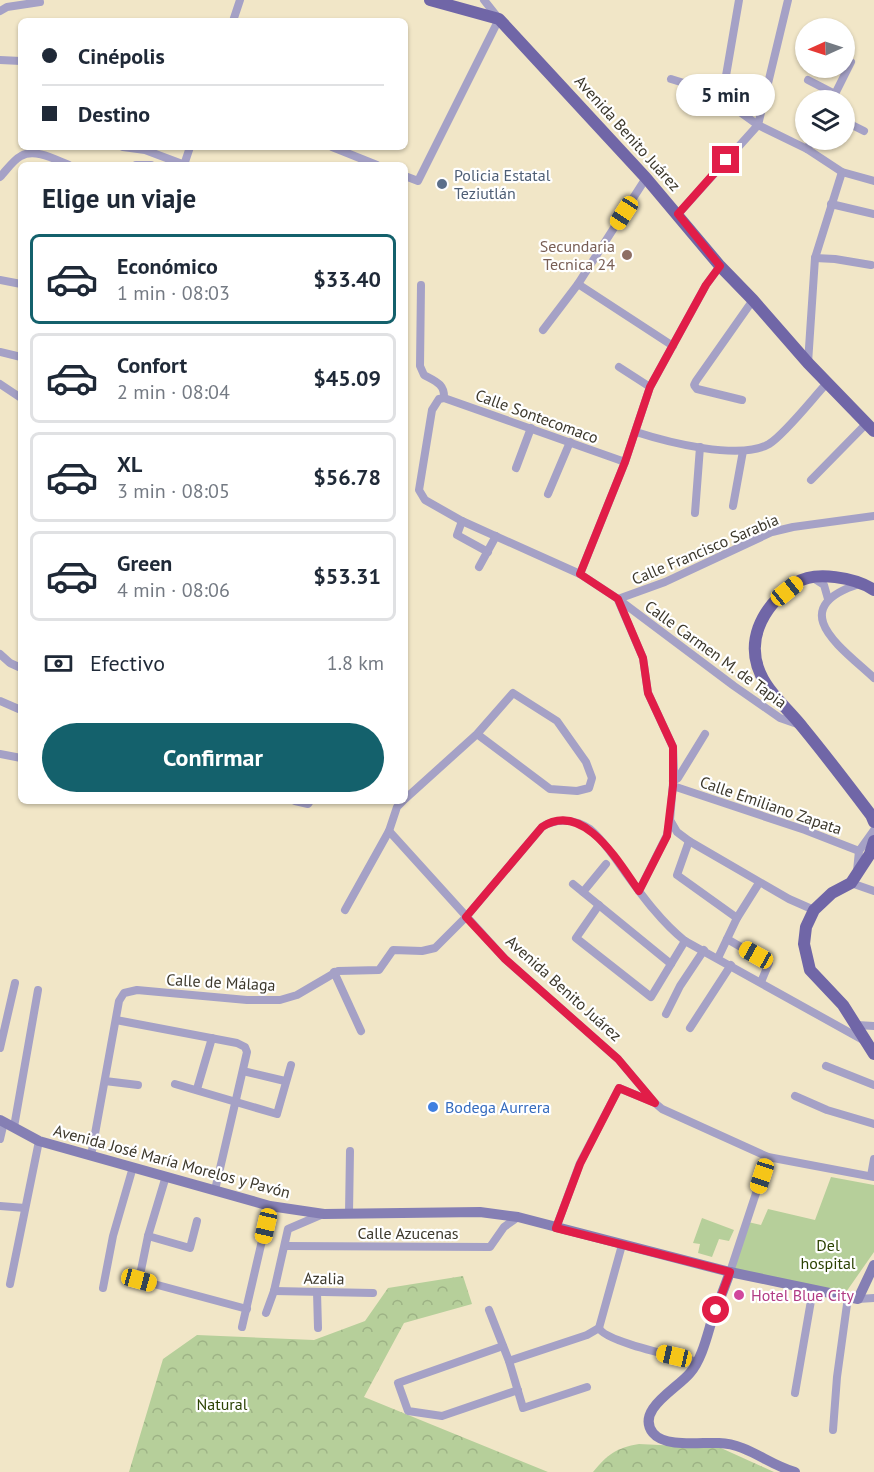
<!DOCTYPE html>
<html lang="es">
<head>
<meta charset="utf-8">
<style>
	body { margin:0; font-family:"PT Sans",sans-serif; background:#f6f6f7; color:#1f2937; height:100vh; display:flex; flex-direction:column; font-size:22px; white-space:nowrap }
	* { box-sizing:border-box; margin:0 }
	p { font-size:20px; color:#747a83 }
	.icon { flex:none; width:33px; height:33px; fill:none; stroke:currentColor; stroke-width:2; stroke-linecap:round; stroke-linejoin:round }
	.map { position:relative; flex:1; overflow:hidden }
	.panel { position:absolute; left:18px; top:162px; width:390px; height:642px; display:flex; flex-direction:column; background:#fff; border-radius:9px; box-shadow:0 2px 4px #0004 }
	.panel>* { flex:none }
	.hud { position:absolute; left:18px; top:18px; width:390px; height:132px; border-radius:9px; box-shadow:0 2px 4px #0004; display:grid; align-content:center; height:132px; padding:0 24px; background:#fff }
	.needle { width:39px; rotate:267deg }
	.buttons { position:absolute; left:795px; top:18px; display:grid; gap:12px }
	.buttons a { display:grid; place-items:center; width:60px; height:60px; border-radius:50%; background:#fff; box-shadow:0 2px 4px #0004; font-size:30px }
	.end { position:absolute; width:27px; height:27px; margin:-14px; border:8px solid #e11d48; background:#fff; box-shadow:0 0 0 3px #fff }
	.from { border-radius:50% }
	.bubble { position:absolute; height:42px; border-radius:21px; background:#fff; box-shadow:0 2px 4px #0004; font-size:20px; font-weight:700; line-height:42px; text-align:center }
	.car { position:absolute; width:18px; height:36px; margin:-18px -9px; border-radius:8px; box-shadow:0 0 4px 2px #0007; background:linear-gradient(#f5c518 24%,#345 0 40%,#f5c518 0 76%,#345 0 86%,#f5c518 0) }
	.hud b { display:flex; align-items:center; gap:21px; height:57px; font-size:22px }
	.hud b+b { border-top:2px solid #e0e1e3 }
	.hud i { width:15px; height:15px; background:#1f2937 }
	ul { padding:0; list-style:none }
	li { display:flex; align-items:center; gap:18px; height:90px; margin:0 12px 9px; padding:0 12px; border:3px solid #e0e1e3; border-radius:9px }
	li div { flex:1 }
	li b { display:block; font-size:22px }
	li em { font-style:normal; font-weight:700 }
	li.selected { border-color:#14616c }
	li>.icon { width:54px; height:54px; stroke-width:1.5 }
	h2 { padding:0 24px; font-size:27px; line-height:72px }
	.pay { display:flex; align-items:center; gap:15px; height:66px; padding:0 24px; font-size:22px }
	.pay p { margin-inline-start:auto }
	.primary-button { display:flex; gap:12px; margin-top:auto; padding:12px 24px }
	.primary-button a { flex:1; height:69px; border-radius:36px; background:#14616c; color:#fff; font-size:24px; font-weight:700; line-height:69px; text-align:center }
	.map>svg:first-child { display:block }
</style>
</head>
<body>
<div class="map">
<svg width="874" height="1472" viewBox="0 0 874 1472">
	<defs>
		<pattern id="forest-crowns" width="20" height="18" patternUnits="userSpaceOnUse" patternTransform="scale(1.5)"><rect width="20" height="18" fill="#b6cf9a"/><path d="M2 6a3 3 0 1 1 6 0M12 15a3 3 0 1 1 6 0" fill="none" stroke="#9db285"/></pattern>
	</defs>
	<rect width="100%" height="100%" fill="#f1e6c7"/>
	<g fill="#b6cf9a">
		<path d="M831 1177 874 1185V1252L844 1295 731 1270 748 1222 761 1225 768 1209 815 1220Z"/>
		<path d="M702 1218 734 1230 729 1241 719 1239 712 1257 698 1253 700 1244 693 1243Z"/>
	</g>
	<g fill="url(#forest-crowns)">
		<path d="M463 1276 472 1304 404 1323 364 1397 548 1472H129L163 1359 197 1335 314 1340 365 1321 388 1288Z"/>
		<path d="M639 1444 721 1448 774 1472H593C608 1454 616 1448 639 1444Z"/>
	</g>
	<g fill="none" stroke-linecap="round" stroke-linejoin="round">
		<g stroke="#a5a1c6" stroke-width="8">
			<path d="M0 11 7 7 40 2"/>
			<path d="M233 21 240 0"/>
			<path d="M0 60 21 61"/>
			<path d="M671 79 700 88 722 99 758 125 807 149 842 172 874 181"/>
			<path d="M808 80 835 94"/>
			<path d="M722 99 739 0"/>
			<path d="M832 100 851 62 844 59"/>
			<path d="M844 121 864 131"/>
			<path d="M123 147 145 150 185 165"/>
			<path d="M332 147 377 165"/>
			<path d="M807 149 812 140"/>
			<path d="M136 165H151"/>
			<path d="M184 165 190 147"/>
			<path d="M405 176 418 181 499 19 484 0"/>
			<path d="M0 177C6 171 13 160 21 156 35 148 56 160 69 165"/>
			<path d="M831 204 874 214"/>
			<path d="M678 214 758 125 788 0"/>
			<path d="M815 258 835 259 871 265"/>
			<path d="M0 280 21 284"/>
			<path d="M578 284 673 346"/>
			<path d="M421 285 420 366 424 375C435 381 445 384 444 398"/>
			<path d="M543 330 578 284 646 178"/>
			<path d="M0 352 21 357"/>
			<path d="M808 363 815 258 842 172"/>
			<path d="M619 367 650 387"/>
			<path d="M0 384 21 398"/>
			<path d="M742 400 697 389 694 385 696 381 753 300"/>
			<path d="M636 432C667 442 740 461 769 444 785 434 813 398 827 383"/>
			<path d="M625 462 444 398 439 399 432 410 419 490 425 500 462 521 580 574 618 599 734 686 780 718 800 725"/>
			<path d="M516 468 531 428"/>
			<path d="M811 480 867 423"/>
			<path d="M548 494 570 442"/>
			<path d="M733 506 743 451"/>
			<path d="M695 513 700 447"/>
			<path d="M462 521 457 535 488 552"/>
			<path d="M479 567 496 536"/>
			<path d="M580 574 625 462 650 387 706 285 720 266"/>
			<path d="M813 578 824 585 828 599"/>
			<path d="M859 584C783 609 842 648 874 678"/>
			<path d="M618 599 665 582 772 532 793 527 874 516"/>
			<path d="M618 600 643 658 648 693 673 747 674 771 670 820 677 832 689 841 789 899 814 910"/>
			<path d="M0 654 10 663 21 668"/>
			<path d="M0 701 21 710"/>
			<path d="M0 754 21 758"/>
			<path d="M673 781 678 778 705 734"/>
			<path d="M673 786 805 830 859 851"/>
			<path d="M405 799 477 734 513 693 557 721 586 762 592 778 589 788 577 791 550 789 477 734"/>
			<path d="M295 801 308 804 310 801"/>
			<path d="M389 831 505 959 618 1059 655 1103 662 1109 768 1157 874 1177"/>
			<path d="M689 841 677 875 737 918"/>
			<path d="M857 871 859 851 874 830"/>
			<path d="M851 883 874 891"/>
			<path d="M573 884 671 964"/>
			<path d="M639 891 667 835 670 820"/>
			<path d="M583 892 606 864"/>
			<path d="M599 905 576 938 651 997 685 941"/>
			<path d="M345 910 389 831 397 807 403 801"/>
			<path d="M727 939 769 963 761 982"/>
			<path d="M718 958 737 918 759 883"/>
			<path d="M334 972 361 1031"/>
			<path d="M666 1014 680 986 704 950"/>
			<path d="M116 1020 237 1043 245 1047 247 1052 215 1190"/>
			<path d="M857 1025 874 1026"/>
			<path d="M690 1028 731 965"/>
			<path d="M0 1048 15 983"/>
			<path d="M826 1066 874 1085"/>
			<path d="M243 1071 285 1081"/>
			<path d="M105 1081 138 1085"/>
			<path d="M175 1084 277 1114 291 1065"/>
			<path d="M197 1089 212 1038"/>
			<path d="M795 1096 827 1110 874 1124"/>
			<path d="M14 1127 38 990"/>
			<path d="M0 1139 4 1122"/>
			<path d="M91 1156 119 1001 124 993 137 990 247 1000H280L297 995 338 971 379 970 393 950 422 951 435 948 466 917 542 827C556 818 576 819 590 829 602 839 613 855 622 868 641 894 660 921 685 941L863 1040"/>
			<path d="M166 1176 148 1236 139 1280 247 1309"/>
			<path d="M871 1176 874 1159"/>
			<path d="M0 1206 25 1208"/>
			<path d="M349 1213 350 1151"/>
			<path d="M556 1228 580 1163 619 1088 653 1102"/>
			<path d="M148 1236 190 1248 197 1221"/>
			<path d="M285 1246 490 1247 504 1227 518 1217"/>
			<path d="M730 1272 768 1157"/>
			<path d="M10 1284 39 1141"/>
			<path d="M103 1288 113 1236 133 1167"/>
			<path d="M274 1291 373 1293"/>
			<path d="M317 1292 318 1328"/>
			<path d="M858 1299 874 1298"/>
			<path d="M489 1310 509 1361 523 1408 587 1387"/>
			<path d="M266 1313 274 1291 288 1229 323 1214"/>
			<path d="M242 1327 270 1206"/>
			<path d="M599 1328C605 1342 679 1357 697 1362"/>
			<path d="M503 1346 398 1383 408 1411 442 1416 518 1390"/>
			<path d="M509 1361 587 1335 599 1328 622 1245"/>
			<path d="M795 1393 813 1289"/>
			<path d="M833 1430 837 1377 848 1297"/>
		</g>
		<g stroke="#857fb4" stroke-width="10">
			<path d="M0 1120 39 1141 270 1206 324 1214 480 1212 518 1217 730 1272 858 1299 874 1265"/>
			<path d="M730 1272C724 1289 717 1306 711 1323 706 1340 701 1360 690 1373 677 1389 635 1410 653 1433 665 1448 701 1442 719 1443 748 1444 767 1464 795 1472"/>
		</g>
		<g stroke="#7066a7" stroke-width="12">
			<path d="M430 0 499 19 646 178 720 266 753 300 808 363 874 431"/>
			<path d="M874 590C856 578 815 570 796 583 761 607 741 645 766 684 776 700 792 713 804 729 827 757 849 786 871 815L874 822"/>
			<path d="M874 841 870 854 851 883 832 893 814 910 806 927 804 944 810 970 843 1005 874 1054"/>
		</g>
	</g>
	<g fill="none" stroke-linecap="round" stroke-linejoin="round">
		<path stroke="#e11d48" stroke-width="8" d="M716 1310 730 1272 556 1228 580 1164 619 1088 655 1103 618 1059 505 959 466 917 542 827C584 800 619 863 639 891L667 836 673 786V747L648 693 643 658 618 599 580 574 625 462 650 387 706 285 720 266 678 214 726 160"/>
	</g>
	<circle fill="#5c6f8a" stroke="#fff" stroke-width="2" cx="442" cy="184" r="6"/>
	<circle fill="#8d6e63" stroke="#fff" stroke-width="2" cx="627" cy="255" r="6"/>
	<circle fill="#3f7fe0" stroke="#fff" stroke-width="2" cx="433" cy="1107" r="6"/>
	<circle fill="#d1479c" stroke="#fff" stroke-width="2" cx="739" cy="1295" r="6"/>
	<g text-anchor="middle" stroke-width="4.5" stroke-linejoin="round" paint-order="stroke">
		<g font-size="16" fill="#3c382c" stroke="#fff">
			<text transform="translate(628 133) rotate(48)" y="6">Avenida Benito Juárez</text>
			<text transform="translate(537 416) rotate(20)" y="6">Calle Sontecomaco</text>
			<text transform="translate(705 549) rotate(-23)" y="6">Calle Francisco Sarabia</text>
			<text transform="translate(716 654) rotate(36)" y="6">Calle Carmen M. de Tapia</text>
			<text transform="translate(771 805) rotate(19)" y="6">Calle Emiliano Zapata</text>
			<text transform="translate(221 982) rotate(3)" y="6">Calle de Málaga</text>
			<text transform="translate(564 988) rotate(42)" y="6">Avenida Benito Juárez</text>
			<text transform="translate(172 1161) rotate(15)" y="6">Avenida José María Morelos y Pavón</text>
			<text x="408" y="1239">Calle Azucenas</text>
			<text transform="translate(324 1278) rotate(1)" y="6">Azalia</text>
		</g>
		<g font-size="16" fill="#4e5e75" stroke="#fff" text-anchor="start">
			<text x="454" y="181">Policia Estatal<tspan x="454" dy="18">Teziutlán</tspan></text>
		</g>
		<g font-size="16" fill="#785e54" stroke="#fff" text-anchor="end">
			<text x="615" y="252">Secundaria<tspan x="615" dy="18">Tecnica 24</tspan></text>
		</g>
		<g font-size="16" fill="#366cbe" stroke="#fff" text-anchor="start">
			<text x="445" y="1113">Bodega Aurrera</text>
		</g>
		<g font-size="16" fill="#2c4203" stroke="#fff">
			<text x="828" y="1251">Del<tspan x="828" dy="18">hospital</tspan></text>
			<text x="222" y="1410">Natural</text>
		</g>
		<g font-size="16" fill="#b23c85" stroke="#fff" text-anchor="start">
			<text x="751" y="1301">Hotel Blue City</text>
		</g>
	</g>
</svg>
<div class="buttons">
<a><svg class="needle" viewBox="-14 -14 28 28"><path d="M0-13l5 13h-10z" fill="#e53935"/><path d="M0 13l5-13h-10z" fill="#747a83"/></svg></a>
<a><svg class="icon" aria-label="layers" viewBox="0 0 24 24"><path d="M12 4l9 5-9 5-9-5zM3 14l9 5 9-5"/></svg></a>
</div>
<i class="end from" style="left:716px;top:1310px"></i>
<i class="end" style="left:726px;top:160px"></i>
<div class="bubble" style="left:676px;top:74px;width:99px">5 min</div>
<i class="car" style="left:624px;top:213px;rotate:213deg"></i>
<i class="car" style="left:787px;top:591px;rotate:51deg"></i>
<i class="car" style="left:756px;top:955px;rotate:299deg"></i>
<i class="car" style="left:762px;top:1176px;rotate:198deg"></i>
<i class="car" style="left:266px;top:1226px;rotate:193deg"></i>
<i class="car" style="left:139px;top:1280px;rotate:105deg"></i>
<i class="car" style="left:674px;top:1356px;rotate:283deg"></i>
<div class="hud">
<b><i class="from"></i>Cinépolis</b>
<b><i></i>Destino</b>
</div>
<section class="panel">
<h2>Elige un viaje</h2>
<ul>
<li class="selected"><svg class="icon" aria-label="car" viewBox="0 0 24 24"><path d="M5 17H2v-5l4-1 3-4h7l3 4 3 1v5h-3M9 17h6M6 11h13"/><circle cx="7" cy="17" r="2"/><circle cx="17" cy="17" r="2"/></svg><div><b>Económico</b><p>1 min · 08:03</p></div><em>$33.40</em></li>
<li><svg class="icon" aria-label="car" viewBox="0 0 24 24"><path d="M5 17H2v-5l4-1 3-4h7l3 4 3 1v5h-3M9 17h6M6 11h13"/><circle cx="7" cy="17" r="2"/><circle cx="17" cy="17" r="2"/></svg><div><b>Confort</b><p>2 min · 08:04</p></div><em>$45.09</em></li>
<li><svg class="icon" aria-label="car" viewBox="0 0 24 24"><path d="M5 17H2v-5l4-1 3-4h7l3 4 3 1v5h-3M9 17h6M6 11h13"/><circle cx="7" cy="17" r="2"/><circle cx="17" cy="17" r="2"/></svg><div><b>XL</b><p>3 min · 08:05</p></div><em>$56.78</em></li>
<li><svg class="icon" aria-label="car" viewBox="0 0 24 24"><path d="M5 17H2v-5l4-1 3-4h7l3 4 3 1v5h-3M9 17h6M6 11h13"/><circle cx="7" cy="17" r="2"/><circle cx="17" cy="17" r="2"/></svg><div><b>Green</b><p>4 min · 08:06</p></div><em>$53.31</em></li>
</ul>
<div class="pay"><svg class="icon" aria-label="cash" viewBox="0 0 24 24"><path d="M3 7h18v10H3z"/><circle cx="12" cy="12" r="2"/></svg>Efectivo<p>1.8 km</p></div>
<div class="primary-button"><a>Confirmar</a></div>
</section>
</div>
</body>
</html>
